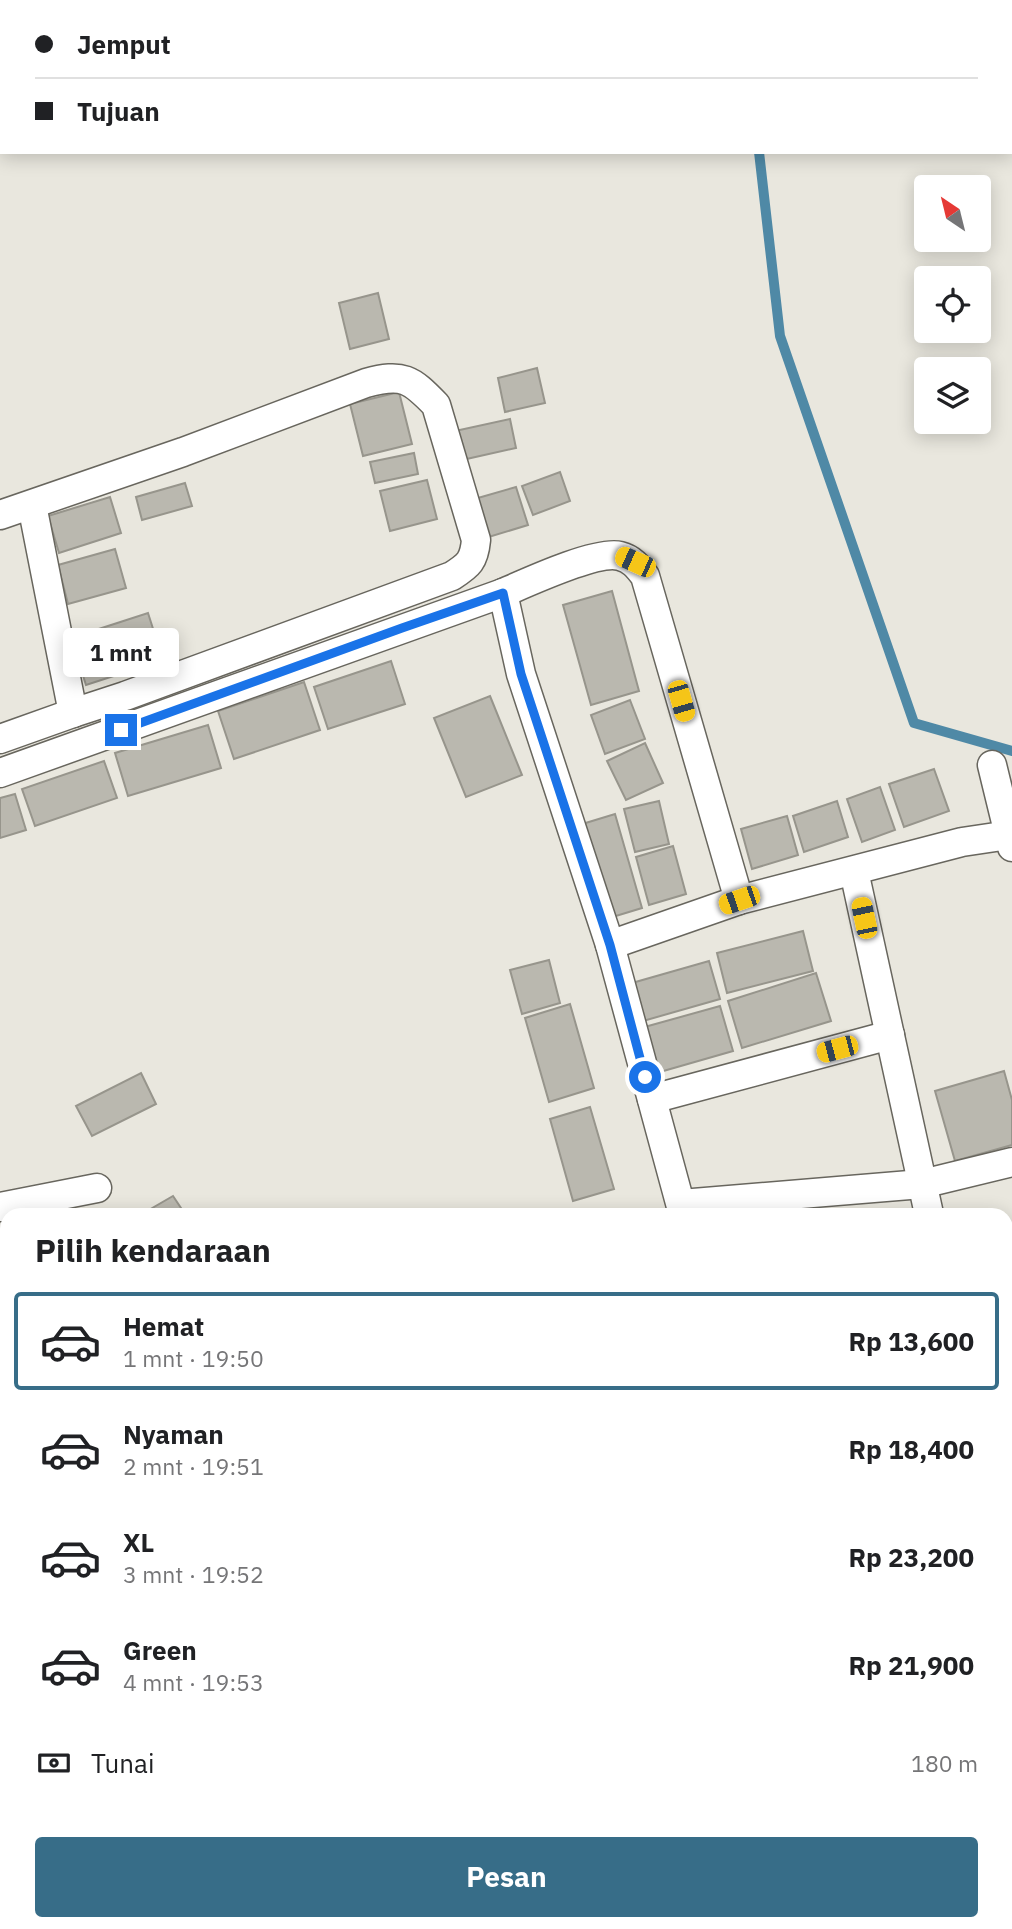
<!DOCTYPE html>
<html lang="id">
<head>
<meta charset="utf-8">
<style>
	body { margin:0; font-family:"IBM Plex Sans",sans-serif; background:#f2f2f2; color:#202124; height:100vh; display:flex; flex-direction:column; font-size:26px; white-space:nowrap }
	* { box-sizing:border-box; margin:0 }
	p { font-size:23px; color:#757577 }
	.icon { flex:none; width:38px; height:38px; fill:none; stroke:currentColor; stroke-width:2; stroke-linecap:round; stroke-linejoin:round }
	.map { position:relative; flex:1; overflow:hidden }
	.panel { position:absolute; left:0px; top:1208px; width:1013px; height:723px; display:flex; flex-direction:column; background:#fff; border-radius:21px 21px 0 0; box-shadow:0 4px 18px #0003 }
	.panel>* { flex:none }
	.top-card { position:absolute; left:0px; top:0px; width:1013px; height:154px; box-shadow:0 4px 18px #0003; display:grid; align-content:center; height:154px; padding:0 35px; background:#fff }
	.needle { width:46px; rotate:325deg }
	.buttons { position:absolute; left:914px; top:175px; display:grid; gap:14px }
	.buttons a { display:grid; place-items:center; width:77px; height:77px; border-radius:7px; background:#fff; box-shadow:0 4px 18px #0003; font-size:35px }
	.end { position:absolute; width:32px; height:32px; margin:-16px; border:9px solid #1a73e8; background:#fff; box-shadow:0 0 0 4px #fff }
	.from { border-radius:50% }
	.bubble { position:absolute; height:49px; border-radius:7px; background:#fff; box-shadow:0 4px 18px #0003; font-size:23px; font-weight:700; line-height:49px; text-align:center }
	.car { position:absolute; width:21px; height:42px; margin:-21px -10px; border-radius:9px; box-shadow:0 0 5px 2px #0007; background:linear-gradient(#f5c518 24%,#345 0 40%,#f5c518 0 76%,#345 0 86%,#f5c518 0) }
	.top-card b { display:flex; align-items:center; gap:24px; height:66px; font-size:26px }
	.top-card b+b { border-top:2px solid #e0e0e0 }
	.top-card i { width:18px; height:18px; background:#202124 }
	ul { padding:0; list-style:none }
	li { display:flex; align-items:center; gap:21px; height:98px; margin:0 14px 10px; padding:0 21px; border:4px solid transparent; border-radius:7px }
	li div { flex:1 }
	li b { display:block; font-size:26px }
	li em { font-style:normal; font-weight:700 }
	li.on { border-color:#376d88 }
	li>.icon { width:63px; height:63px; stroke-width:1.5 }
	h2 { padding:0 35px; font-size:32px; line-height:84px }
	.pay { display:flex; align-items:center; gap:18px; height:77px; padding:0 35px; font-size:26px }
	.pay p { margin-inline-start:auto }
	.primary-button { display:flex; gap:14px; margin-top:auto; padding:14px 35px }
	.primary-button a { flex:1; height:80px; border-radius:7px; background:#376d88; color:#fff; font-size:28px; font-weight:700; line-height:80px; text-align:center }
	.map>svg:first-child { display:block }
</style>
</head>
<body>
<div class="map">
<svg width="1012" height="1929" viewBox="0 0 1012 1929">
	<rect width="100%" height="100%" fill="#e9e7de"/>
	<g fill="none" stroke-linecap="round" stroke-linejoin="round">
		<g stroke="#4f89a6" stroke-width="10">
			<path d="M741 0V2"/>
			<path d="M759 152 780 336 914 723 1012 751"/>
		</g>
	</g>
	<g fill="#bab8af" stroke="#97958c" stroke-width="2">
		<path d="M378 293 389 339 350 349 339 303Z"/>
		<path d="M537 368 545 403 505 412 498 378Z"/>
		<path d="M399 392 412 444 363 456 350 404Z"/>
		<path d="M510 419 516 448 462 460 455 431Z"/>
		<path d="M414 453 418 474 375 483 370 462Z"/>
		<path d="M560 472 570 501 533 515 522 486Z"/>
		<path d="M427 480 437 519 390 531 380 491Z"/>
		<path d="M185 483 192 506 142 520 136 497Z"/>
		<path d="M516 487 528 525 482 539 471 500Z"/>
		<path d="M110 497 121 533 59 553 48 516Z"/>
		<path d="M115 549 126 588 68 604 58 565Z"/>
		<path d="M612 591 639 691 591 705 563 605Z"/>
		<path d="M148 613 163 660 86 685 71 638Z"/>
		<path d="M391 661 405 704 328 729 314 687Z"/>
		<path d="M304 682 320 730 234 759 218 711Z"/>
		<path d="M490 696 522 775 466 797 434 718Z"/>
		<path d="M630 700 645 739 605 754 591 715Z"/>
		<path d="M208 725 221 768 128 796 115 753Z"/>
		<path d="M645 743 663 783 626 800 607 761Z"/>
		<path d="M104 761 117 798 35 826 22 789Z"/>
		<path d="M934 769 949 811 904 827 889 784Z"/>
		<path d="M880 787 895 830 862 842 847 799Z"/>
		<path d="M15 794 26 830 0 838V798Z"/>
		<path d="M659 801 669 844 635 852 624 809Z"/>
		<path d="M837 801 848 837 804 852 793 816Z"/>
		<path d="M615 814 642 908 606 919 579 825Z"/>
		<path d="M787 816 798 855 752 869 741 829Z"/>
		<path d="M673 846 686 894 649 905 636 857Z"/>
		<path d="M803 931 813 971 727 993 717 953Z"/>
		<path d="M549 960 560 1003 522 1014 510 970Z"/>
		<path d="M709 961 720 999 636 1023 625 985Z"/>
		<path d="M816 973 831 1021 742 1048 728 1001Z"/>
		<path d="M570 1004 594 1088 549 1102 525 1018Z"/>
		<path d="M720 1006 733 1051 653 1074 641 1028Z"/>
		<path d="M1004 1071 1012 1100V1145L955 1161 935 1091Z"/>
		<path d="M141 1073 156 1104 92 1136 76 1106Z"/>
		<path d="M590 1107 614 1189 573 1201 550 1119Z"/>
		<path d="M173 1196 185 1214H142Z"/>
		<path d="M1012 1712V1753L1006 1754V1714Z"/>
		<path d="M1012 1763V1810L1006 1812V1765Z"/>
		<path d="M1012 1818V1852L1006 1853V1819Z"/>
		<path d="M1012 1862V1897L1006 1898V1863Z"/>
		<path d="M1012 1904V1929L1006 1916V1905Z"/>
		<path d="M210 1923H282L284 1928 195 1929Z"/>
		<path d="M336 1923H378L379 1929H337Z"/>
		<path d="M386 1923H427L428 1927 420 1929H388Z"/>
		<path d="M570 1923H610L611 1929H571Z"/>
		<path d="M707 1923H735L736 1929H708Z"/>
		<path d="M741 1923H771L773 1929H742Z"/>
		<path d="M777 1923H815L816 1929H778Z"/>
		<path d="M852 1923H890L891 1929H853Z"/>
		<path d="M895 1923H955L956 1929H896Z"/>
	</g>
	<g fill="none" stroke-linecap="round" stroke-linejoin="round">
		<defs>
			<g id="lane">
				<path d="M0 1465 7 1469"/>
				<path d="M0 1650 7 1645"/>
				<path d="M0 1748 7 1762"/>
			</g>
			<g id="street">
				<path d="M32 505 73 713"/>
				<path d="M0 515 183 452 366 383C403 373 411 379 436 405L476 540C474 561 469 565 452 576L125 696 73 713 0 739"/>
				<path d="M503 593 521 674 610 945 683 1214"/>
				<path d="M992 765 1012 847"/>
				<path d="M0 773 503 593C526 583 597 550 620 556 632 559 638 567 645 576L739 900"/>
				<path d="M854 871 929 1214"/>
				<path d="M610 945 739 900 962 842 1009 835"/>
				<path d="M652 1099 890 1035"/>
				<path d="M681 1204 922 1184 1012 1162"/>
				<path d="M0 1207 97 1188"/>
				<path d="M1006 1339 1012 1338"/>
				<path d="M0 1351 7 1348"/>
				<path d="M0 1575 7 1594"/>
				<path d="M1006 1594 1012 1592"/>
				<path d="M138 1923 139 1929"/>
				<path d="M191 1923 192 1929"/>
				<path d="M316 1923 317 1929"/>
				<path d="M558 1923 560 1929"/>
				<path d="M696 1923 697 1929"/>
				<path d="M836 1923 837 1929"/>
				<path d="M999 1923 1001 1929"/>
				<path d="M465 1929 481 1923"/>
			</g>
		</defs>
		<use href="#lane" stroke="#68665e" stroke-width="17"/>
		<use href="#street" stroke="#68665e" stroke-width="31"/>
		<use href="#lane" stroke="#fff" stroke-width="14"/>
		<use href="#street" stroke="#fff" stroke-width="28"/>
	</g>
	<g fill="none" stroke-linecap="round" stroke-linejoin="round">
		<path stroke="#1a73e8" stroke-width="9" d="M121 730 402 628 503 593 521 674 610 945 645 1077"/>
	</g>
</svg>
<div class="buttons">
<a><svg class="needle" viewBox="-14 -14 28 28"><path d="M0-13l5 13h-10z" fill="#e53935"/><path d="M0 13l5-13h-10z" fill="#757577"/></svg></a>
<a><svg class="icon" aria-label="locate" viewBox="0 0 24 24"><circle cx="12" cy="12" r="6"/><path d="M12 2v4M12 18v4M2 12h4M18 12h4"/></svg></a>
<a><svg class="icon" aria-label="layers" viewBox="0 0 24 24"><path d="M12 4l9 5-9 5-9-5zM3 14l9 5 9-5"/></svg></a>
</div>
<i class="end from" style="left:645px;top:1077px"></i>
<i class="end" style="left:121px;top:730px"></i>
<div class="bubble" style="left:63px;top:628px;width:116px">1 mnt</div>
<i class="car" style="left:635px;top:562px;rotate:294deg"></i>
<i class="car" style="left:681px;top:701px;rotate:164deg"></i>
<i class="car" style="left:739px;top:900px;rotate:251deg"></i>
<i class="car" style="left:864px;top:918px;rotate:348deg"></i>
<i class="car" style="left:837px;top:1049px;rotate:255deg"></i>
<div class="top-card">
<b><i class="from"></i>Jemput</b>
<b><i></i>Tujuan</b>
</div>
<section class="panel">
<h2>Pilih kendaraan</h2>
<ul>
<li class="on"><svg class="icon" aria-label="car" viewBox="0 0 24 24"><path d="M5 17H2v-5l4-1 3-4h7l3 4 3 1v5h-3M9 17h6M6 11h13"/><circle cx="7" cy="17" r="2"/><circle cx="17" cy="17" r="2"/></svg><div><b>Hemat</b><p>1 mnt · 19:50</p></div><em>Rp 13,600</em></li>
<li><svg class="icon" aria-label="car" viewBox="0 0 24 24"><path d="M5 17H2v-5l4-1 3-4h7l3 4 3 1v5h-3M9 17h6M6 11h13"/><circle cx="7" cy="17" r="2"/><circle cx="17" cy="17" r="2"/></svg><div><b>Nyaman</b><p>2 mnt · 19:51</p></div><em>Rp 18,400</em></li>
<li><svg class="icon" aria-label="car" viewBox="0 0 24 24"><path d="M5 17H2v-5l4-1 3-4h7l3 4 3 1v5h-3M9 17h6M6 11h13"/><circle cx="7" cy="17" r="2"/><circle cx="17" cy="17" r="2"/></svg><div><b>XL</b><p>3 mnt · 19:52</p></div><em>Rp 23,200</em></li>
<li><svg class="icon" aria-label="car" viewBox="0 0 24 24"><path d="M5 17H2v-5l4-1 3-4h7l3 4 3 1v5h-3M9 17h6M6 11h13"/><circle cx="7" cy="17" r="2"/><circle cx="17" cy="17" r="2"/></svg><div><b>Green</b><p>4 mnt · 19:53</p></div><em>Rp 21,900</em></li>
</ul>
<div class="pay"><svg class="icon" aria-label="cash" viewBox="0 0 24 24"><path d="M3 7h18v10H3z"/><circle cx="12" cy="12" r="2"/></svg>Tunai<p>180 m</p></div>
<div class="primary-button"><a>Pesan</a></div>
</section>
</div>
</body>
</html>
